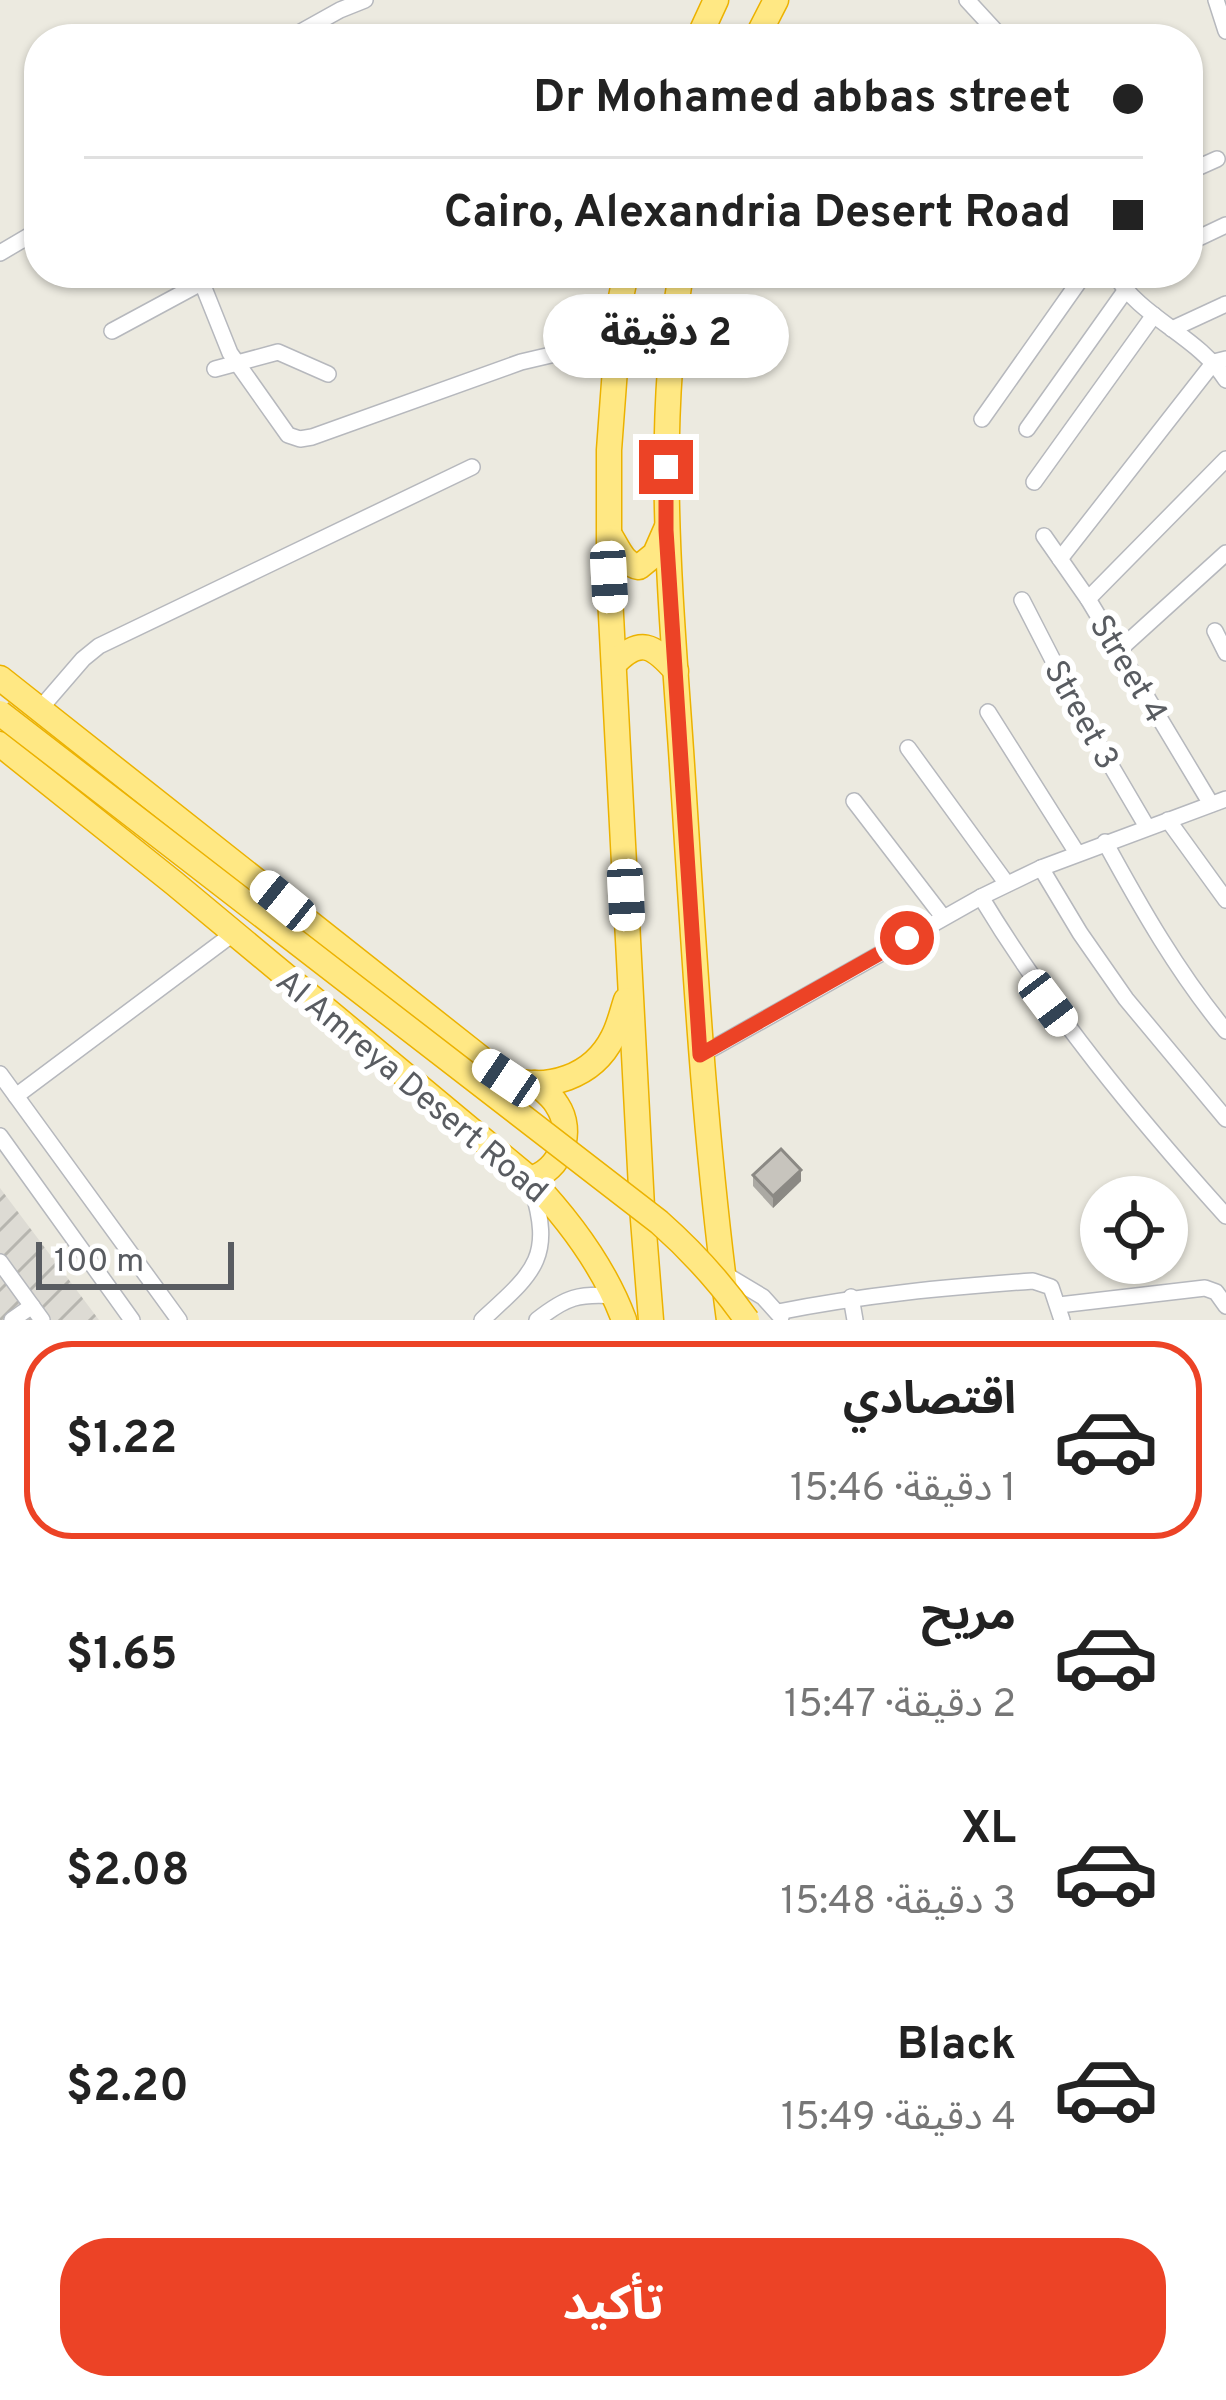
<!DOCTYPE html>
<html lang="ar">
<head>
<meta charset="utf-8">
<style>
	body { margin:0; font-family:Overpass,"Noto Sans Arabic",sans-serif; background:#f2f2f2; color:#222; direction:rtl; height:100vh; display:flex; flex-direction:column; font-size:45px; white-space:nowrap }
	* { box-sizing:border-box; margin:0 }
	p { font-size:39px; color:#767676 }
	.icon { flex:none; width:66px; height:66px; fill:none; stroke:currentColor; stroke-width:2; stroke-linecap:round; stroke-linejoin:round }
	.map { position:relative; height:1320px; overflow:hidden; direction:ltr }
	.drawer { display:flex; flex-direction:column; background:#fff; flex:1 }
	.drawer>* { flex:none }
	.banner { position:absolute; left:24px; top:24px; width:1179px; height:264px; border-radius:48px; box-shadow:0 3px 9px #0004; direction:rtl; display:grid; align-content:center; height:264px; padding:0 60px; background:#fff }
	.controls { position:absolute; left:1080px; top:1176px; display:grid; gap:24px }
	.controls a { display:grid; place-items:center; width:108px; height:108px; border-radius:50%; background:#fff; box-shadow:0 3px 9px #0004; font-size:60px }
	.scale { position:absolute; left:36px; bottom:30px; width:198px; box-sizing:border-box; padding-left:12px; border:6px solid #595c61; border-top:0; font-size:33px; line-height:42px; white-space:nowrap; color:#595c61; -webkit-text-stroke:9px #fff; paint-order:stroke }
	.end { position:absolute; width:54px; height:54px; margin:-27px; border:15px solid #ec4326; background:#fff; box-shadow:0 0 0 6px #fff }
	.from { border-radius:50% }
	.bubble { position:absolute; height:84px; border-radius:42px; background:#fff; box-shadow:0 3px 9px #0004; font-size:39px; font-weight:700; line-height:84px; text-align:center; direction:rtl }
	.car { position:absolute; width:36px; height:72px; margin:-36px -18px; border-radius:15px; box-shadow:0 0 9px 3px #0007; background:linear-gradient(#fff 24%,#345 0 40%,#fff 0 76%,#345 0 86%,#fff 0) }
	.banner b { display:flex; align-items:center; gap:42px; height:114px; font-size:45px }
	.banner b+b { border-top:3px solid #e0e0e0 }
	.banner i { width:30px; height:30px; background:#222 }
	ul { padding:21px 0 0; list-style:none }
	li { display:flex; align-items:center; gap:36px; height:198px; margin:0 24px 18px; padding:0 36px; border:6px solid transparent; border-radius:48px }
	li div { flex:1 }
	li b { display:block; font-size:45px }
	li em { font-style:normal; font-weight:700 }
	li.on { border-color:#ec4326 }
	li>.icon { width:108px; height:108px; stroke-width:1.5 }
	.primary-button { display:flex; gap:24px; margin-top:auto; padding:24px 60px }
	.primary-button a { flex:1; height:138px; border-radius:48px; background:#ec4326; color:#fff; font-size:48px; font-weight:700; line-height:138px; text-align:center }
	.map>svg:first-child { display:block }
</style>
</head>
<body>
<div class="map">
<svg width="1226" height="1320" viewBox="0 0 1226 1320">
	<defs>
		<pattern id="industrial-furrows" width="10" height="10" patternUnits="userSpaceOnUse" patternTransform="scale(3)"><rect width="10" height="10" fill="#dddbd4"/><path d="M-1 1l2-2M0 10L10 0M9 11l2-2" fill="none" stroke="#b6b5af"/></pattern>
	</defs>
	<rect width="100%" height="100%" fill="#eceae0"/>
	<path fill="url(#industrial-furrows)" d="M0 1188 99 1320H0Z"/>
	<g fill="none" stroke-linecap="round" stroke-linejoin="round">
		<defs>
			<g id="minor">
				<path d="M967 0 1003 39"/>
				<path d="M1216 0 1226 31"/>
				<path d="M288 39 340 10 365 0"/>
				<path d="M1188 172 1217 159"/>
				<path d="M1188 243 1226 225"/>
				<path d="M0 253 39 230"/>
				<path d="M198 273 230 353 288 435 300 439 312 437 521 362 568 351 617 348"/>
				<path d="M1114 273C1140 318 1198 336 1226 380"/>
				<path d="M1172 329 1226 304"/>
				<path d="M112 331 201 283"/>
				<path d="M215 369 278 352 328 374"/>
				<path d="M982 419 1085 273"/>
				<path d="M1027 429 1125 291"/>
				<path d="M1034 482 1154 315"/>
				<path d="M1044 536 1088 599 1211 804"/>
				<path d="M1060 559 1214 362 1226 359"/>
				<path d="M1088 599 1226 459"/>
				<path d="M1022 600 1080 713 1147 827"/>
				<path d="M1215 631 1226 653"/>
				<path d="M1119 650 1226 553"/>
				<path d="M39 710 83 659 99 646 472 467"/>
				<path d="M988 712 1077 853"/>
				<path d="M908 748 1007 884"/>
				<path d="M854 801 943 917"/>
				<path d="M1168 820 1226 900"/>
				<path d="M1105 842C1141 908 1178 973 1226 1031"/>
				<path d="M1041 868 1080 933 1126 999 1226 1119"/>
				<path d="M981 897C1051 1013 1135 1115 1226 1216"/>
				<path d="M701 1055 981 897 1041 868 1226 799"/>
				<path d="M0 1074 179 1320"/>
				<path d="M16 1096 234 933"/>
				<path d="M0 1136 132 1320"/>
				<path d="M0 1262 42 1320"/>
				<path d="M723 1273 763 1297 781 1317"/>
				<path d="M851 1297 855 1320"/>
				<path d="M1059 1305 1205 1288 1216 1292 1226 1306"/>
				<path d="M778 1312C863 1295 947 1287 1033 1281L1051 1287 1062 1320"/>
				<path d="M12 1320 32 1306"/>
				<path d="M482 1320C533 1273 554 1259 532 1188"/>
				<path d="M537 1320C566 1297 579 1293 616 1296"/>
			</g>
			<g id="highway">
				<path d="M698 39 716 0"/>
				<path d="M756 39 776 0"/>
				<path d="M626 273 620 302 609 450V577L642 1207 651 1320"/>
				<path d="M681 273C654 439 671 599 682 765 694 950 704 1136 729 1320"/>
				<path d="M611 537C618 548 624 565 639 567L655 554 666 529"/>
				<path d="M614 664C640 637 653 645 676 671"/>
				<path d="M0 678 506 1078C547 1092 593 1077 613 1037 619 1026 622 1012 626 1000"/>
				<path d="M0 744 174 883 530 1179C569 1220 604 1266 624 1320"/>
				<path d="M530 1179C561 1170 575 1132 557 1105 552 1096 543 1090 535 1083"/>
			</g>
		</defs>
		<use href="#minor" stroke="#b6b8bd" stroke-width="18"/>
		<use href="#highway" stroke="#ecb200" stroke-width="27"/>
		<use href="#minor" stroke="#fff" stroke-width="15"/>
		<use href="#highway" stroke="#ffe884" stroke-width="24"/>
		<defs>
			<path id="highway-bridge" d="M0 713 659 1222C693 1252 721 1283 747 1320"/>
		</defs>
		<use href="#highway-bridge" stroke="#ecb200" stroke-width="27" stroke-linecap="butt"/>
		<use href="#highway-bridge" stroke="#ffe884" stroke-width="24"/>
	</g>
	<path fill="#aba9a3" d="M753 1175 801 1181 773 1208 753 1186Z"/>
	<path fill="#8b8984" d="M801 1170V1181L773 1208V1196Z"/>
	<path fill="#c7c4bd" stroke="#8b8984" stroke-width="3" d="M781 1149 801 1170 773 1196 753 1175Z"/>
	<g fill="none" stroke-linecap="round" stroke-linejoin="round">
		<path stroke="#ec4326" stroke-width="15" d="M666 467V530L700 1055 907 938"/>
	</g>
	<g text-anchor="middle" stroke-width="12" stroke-linejoin="round" paint-order="stroke">
		<g font-size="33" fill="#595c61" stroke="#fff">
			<text transform="translate(1130 668) rotate(59)" y="12">Street 4</text>
			<text transform="translate(1083 714) rotate(61)" y="12">Street 3</text>
			<text transform="translate(413 1085) rotate(40)" y="12">Al Amreya Desert Road</text>
		</g>
	</g>
</svg>
<div class="controls">
<a><svg class="icon" aria-label="locate" viewBox="0 0 24 24"><circle cx="12" cy="12" r="6"/><path d="M12 2v4M12 18v4M2 12h4M18 12h4"/></svg></a>
</div>
<div class="scale">100 m</div>
<i class="end from" style="left:907px;top:938px"></i>
<i class="end" style="left:666px;top:467px"></i>
<div class="bubble" style="left:543px;top:294px;width:246px">2 دقيقة</div>
<i class="car" style="left:609px;top:577px;rotate:177deg"></i>
<i class="car" style="left:626px;top:895px;rotate:177deg"></i>
<i class="car" style="left:283px;top:901px;rotate:309deg"></i>
<i class="car" style="left:1048px;top:1003px;rotate:143deg"></i>
<i class="car" style="left:506px;top:1078px;rotate:304deg"></i>
<div class="banner">
<b><i class="from"></i>Dr Mohamed abbas street</b>
<b><i></i>Cairo, Alexandria Desert Road</b>
</div>
</div>
<section class="drawer">
<ul>
<li class="on"><svg class="icon" aria-label="car" viewBox="0 0 24 24"><path d="M5 17H2v-5l4-1 3-4h7l3 4 3 1v5h-3M9 17h6M6 11h13"/><circle cx="7" cy="17" r="2"/><circle cx="17" cy="17" r="2"/></svg><div><b>اقتصادي</b><p>1 دقيقة · 15:46</p></div><em>$1.22</em></li>
<li><svg class="icon" aria-label="car" viewBox="0 0 24 24"><path d="M5 17H2v-5l4-1 3-4h7l3 4 3 1v5h-3M9 17h6M6 11h13"/><circle cx="7" cy="17" r="2"/><circle cx="17" cy="17" r="2"/></svg><div><b>مريح</b><p>2 دقيقة · 15:47</p></div><em>$1.65</em></li>
<li><svg class="icon" aria-label="car" viewBox="0 0 24 24"><path d="M5 17H2v-5l4-1 3-4h7l3 4 3 1v5h-3M9 17h6M6 11h13"/><circle cx="7" cy="17" r="2"/><circle cx="17" cy="17" r="2"/></svg><div><b>XL</b><p>3 دقيقة · 15:48</p></div><em>$2.08</em></li>
<li><svg class="icon" aria-label="car" viewBox="0 0 24 24"><path d="M5 17H2v-5l4-1 3-4h7l3 4 3 1v5h-3M9 17h6M6 11h13"/><circle cx="7" cy="17" r="2"/><circle cx="17" cy="17" r="2"/></svg><div><b>Black</b><p>4 دقيقة · 15:49</p></div><em>$2.20</em></li>
</ul>
<div class="primary-button"><a>تأكيد</a></div>
</section>
</body>
</html>
